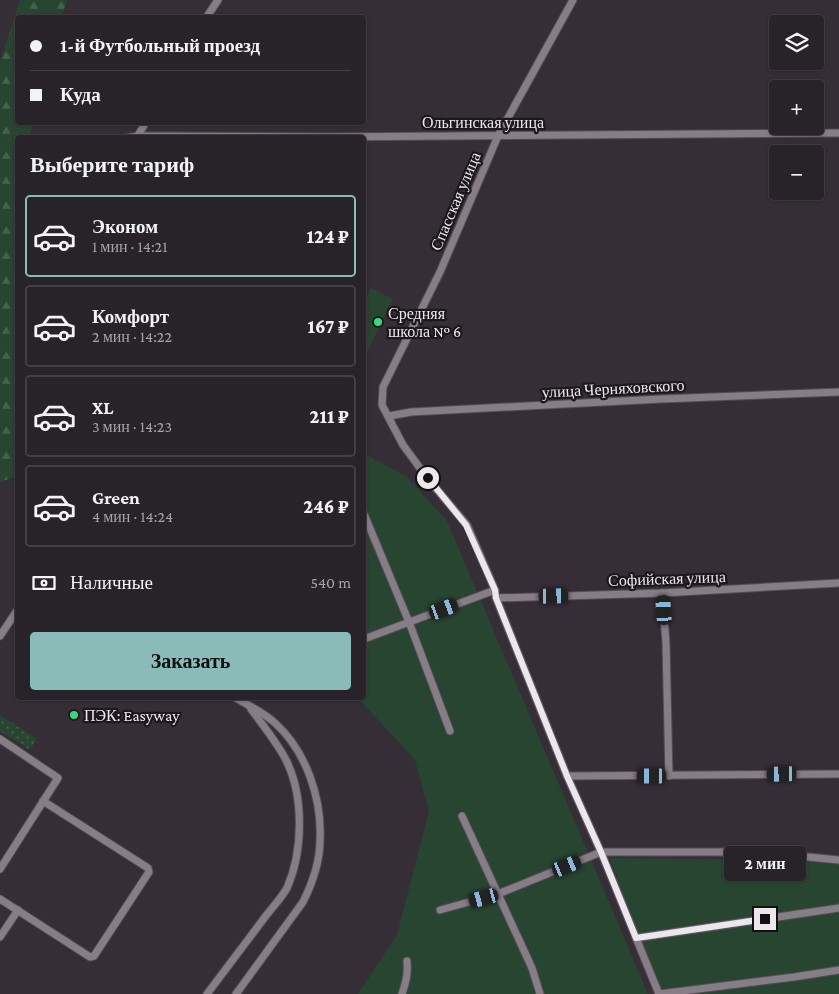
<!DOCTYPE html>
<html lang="ru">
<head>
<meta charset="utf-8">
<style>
	body { margin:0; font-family:"Crimson Pro",serif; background:#302a31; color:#f1f3f6; height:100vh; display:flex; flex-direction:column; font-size:19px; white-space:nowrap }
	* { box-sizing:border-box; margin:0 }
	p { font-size:16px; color:#a5a4a8 }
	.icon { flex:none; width:28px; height:28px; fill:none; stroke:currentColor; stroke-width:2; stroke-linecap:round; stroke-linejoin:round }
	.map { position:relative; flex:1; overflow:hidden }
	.side { position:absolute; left:15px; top:135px; width:351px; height:565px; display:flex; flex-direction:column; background:#282229; border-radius:5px; box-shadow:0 1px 4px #0004,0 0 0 1px #443f46 }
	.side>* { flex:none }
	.top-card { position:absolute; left:15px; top:15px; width:351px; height:110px; border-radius:5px; box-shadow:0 1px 4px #0004,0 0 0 1px #443f46; display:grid; align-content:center; height:110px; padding:0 15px; background:#282229 }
	.tools { position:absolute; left:769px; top:15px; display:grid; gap:10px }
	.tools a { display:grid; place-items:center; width:55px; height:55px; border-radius:5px; background:#282229; box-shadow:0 1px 4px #0004,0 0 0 1px #443f46; font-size:25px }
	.end { position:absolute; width:22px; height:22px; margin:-11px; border:6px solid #ece7ed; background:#111; box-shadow:0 0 0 2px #111 }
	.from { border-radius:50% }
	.bubble { position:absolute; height:35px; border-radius:5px; background:#282229; box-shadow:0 1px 4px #0004,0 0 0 1px #443f46; font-size:16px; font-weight:800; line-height:35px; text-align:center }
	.car { position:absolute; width:15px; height:30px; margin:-15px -8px; border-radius:6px; box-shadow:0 0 4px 1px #0007; background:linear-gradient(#222 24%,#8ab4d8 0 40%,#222 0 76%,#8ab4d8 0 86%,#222 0) }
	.top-card b { display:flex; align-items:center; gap:18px; height:48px; font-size:19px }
	.top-card b+b { border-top:1px solid #443f46 }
	.top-card i { width:12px; height:12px; background:#f1f3f6 }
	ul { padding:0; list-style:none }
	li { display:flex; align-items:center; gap:15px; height:82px; margin:0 10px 8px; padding:0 5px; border:2px solid #443f46; border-radius:5px }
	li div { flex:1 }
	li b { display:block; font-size:19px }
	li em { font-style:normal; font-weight:800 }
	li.selected { border-color:#8bbbb9 }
	li>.icon { width:45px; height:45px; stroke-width:1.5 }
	h2 { padding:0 15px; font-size:22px; line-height:60px }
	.pay { display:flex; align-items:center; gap:12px; height:55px; padding:0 15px; font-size:19px }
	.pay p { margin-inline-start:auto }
	.button { display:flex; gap:10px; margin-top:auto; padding:10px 15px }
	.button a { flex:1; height:58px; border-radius:5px; background:#8bbbb9; color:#111; font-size:20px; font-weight:800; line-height:58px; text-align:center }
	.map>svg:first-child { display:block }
</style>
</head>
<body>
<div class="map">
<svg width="839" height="994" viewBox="0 0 839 994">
	<defs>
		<pattern id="grass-dots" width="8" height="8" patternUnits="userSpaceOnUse" patternTransform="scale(1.25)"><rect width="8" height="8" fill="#284531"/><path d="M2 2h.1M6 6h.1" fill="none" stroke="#47604f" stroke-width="1.8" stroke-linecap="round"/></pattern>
		<pattern id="forest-firs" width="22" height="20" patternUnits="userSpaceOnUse" patternTransform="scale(1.25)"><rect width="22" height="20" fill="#284531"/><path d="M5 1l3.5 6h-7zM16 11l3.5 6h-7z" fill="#47604f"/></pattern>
	</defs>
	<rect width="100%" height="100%" fill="#362e37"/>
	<path fill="url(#grass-dots)" d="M0 715 37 739 30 750 0 731Z"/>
	<path fill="url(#forest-firs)" d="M20 0H67L62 17 18 18V122L33 123 29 137 18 138 17 476 0 482V62Z"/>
	<g fill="#284531">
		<path d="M371 288 393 299 367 352 364 350V303Z"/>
		<path d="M364 454 406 476 447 521 648 994H358L397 935 429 811 415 760 358 698H364Z"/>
		<path d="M610 858 751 860 839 863V994H662L638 936Z"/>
	</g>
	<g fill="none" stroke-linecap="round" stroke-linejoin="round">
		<defs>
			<g id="minor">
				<path d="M573 0 498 136 440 272 383 387 382 405 403 445 428 479 467 525 495 590 496 598 567 776 601 852 659 994"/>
				<path d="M206 18 218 0"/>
				<path d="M137 137 146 122"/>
				<path d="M126 138 139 136 328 137 839 133"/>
				<path d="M389 416 411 412 661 399 839 392"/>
				<path d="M364 514 409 622 450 731"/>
				<path d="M662 593 666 643 669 776"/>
				<path d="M496 598 662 593 839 583"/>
				<path d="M0 636 18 609"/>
				<path d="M364 639 495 590"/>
				<path d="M0 739 58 778 0 869"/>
				<path d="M567 776 839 774"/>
				<path d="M462 816 532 968 540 994"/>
				<path d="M0 899 90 957 94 956 149 872 148 868 43 801"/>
				<path d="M440 910 498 894 601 852H758L839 860"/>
				<path d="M0 937 18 910"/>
				<path d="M636 938 839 908"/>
				<path d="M207 994C225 970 243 946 262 921 269 911 281 899 287 888 303 852 304 798 287 762 279 745 262 724 251 709"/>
				<path d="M236 994 303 902C312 884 320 861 320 840 322 798 306 751 275 723 264 713 248 705 236 698"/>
				<path d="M402 994C406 981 408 976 407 961"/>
				<path d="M659 994 794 977 839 970"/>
			</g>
		</defs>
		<use href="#minor" stroke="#544d54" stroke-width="9"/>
		<use href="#minor" stroke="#867d87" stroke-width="7"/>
	</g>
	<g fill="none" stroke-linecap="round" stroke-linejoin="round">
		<path stroke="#ece7ed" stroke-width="6" d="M428 478 466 525 495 590 496 598 567 776 601 852 636 938 765 919"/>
	</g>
	<g fill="#37d880" stroke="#1c181c" stroke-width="2">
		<circle cx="378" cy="322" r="5"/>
		<circle cx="74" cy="715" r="5"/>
	</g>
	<g text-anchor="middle" stroke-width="4.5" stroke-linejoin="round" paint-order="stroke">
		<g font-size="16" fill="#ece7ed" stroke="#1c181c">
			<text x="483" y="128">Ольгинская улица</text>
			<text transform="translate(455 201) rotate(-67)" y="6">Спасская улица</text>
			<text transform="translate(613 388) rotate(-3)" y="6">улица Черняховского</text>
			<text transform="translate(667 578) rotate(-2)" y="6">Софийская улица</text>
		</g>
		<g font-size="16" fill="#ece7ed" stroke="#1c181c" text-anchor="start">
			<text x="388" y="319">Средняя<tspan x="388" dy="18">школа № 6</tspan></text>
			<text x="84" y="721">ПЭК: Easyway</text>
		</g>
	</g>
</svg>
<div class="tools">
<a><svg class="icon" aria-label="layers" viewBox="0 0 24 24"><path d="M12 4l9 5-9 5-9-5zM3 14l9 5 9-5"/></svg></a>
<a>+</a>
<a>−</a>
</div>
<i class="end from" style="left:428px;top:478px"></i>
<i class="end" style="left:765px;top:919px"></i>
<div class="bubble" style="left:724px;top:846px;width:82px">2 мин</div>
<i class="car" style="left:554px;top:596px;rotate:89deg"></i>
<i class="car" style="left:444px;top:609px;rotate:70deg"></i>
<i class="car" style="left:664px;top:610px;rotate:356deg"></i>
<i class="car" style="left:782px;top:774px;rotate:269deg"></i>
<i class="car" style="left:652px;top:776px;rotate:270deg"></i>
<i class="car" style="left:567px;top:866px;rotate:68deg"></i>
<i class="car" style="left:484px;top:898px;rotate:255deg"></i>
<div class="top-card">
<b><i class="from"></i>1-й Футбольный проезд</b>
<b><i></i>Куда</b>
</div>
<section class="side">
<h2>Выберите тариф</h2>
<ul>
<li class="selected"><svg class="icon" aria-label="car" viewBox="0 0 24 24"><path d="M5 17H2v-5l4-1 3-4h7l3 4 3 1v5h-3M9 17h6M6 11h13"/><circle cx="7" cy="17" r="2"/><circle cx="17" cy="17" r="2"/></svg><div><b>Эконом</b><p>1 мин · 14:21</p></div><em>124 ₽</em></li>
<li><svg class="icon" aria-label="car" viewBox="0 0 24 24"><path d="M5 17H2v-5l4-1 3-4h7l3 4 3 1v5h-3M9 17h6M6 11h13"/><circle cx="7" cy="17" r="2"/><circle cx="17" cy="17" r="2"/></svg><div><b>Комфорт</b><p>2 мин · 14:22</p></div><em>167 ₽</em></li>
<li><svg class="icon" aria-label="car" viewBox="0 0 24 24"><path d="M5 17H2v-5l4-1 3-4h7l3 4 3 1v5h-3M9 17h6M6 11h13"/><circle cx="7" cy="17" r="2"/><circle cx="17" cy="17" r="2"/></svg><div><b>XL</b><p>3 мин · 14:23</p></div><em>211 ₽</em></li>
<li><svg class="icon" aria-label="car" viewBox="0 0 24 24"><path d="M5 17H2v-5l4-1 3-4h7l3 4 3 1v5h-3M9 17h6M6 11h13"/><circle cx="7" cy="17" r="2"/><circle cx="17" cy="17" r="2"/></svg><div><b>Green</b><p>4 мин · 14:24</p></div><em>246 ₽</em></li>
</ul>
<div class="pay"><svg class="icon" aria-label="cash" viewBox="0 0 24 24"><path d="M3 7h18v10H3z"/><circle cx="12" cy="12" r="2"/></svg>Наличные<p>540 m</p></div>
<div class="button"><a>Заказать</a></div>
</section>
</div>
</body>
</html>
